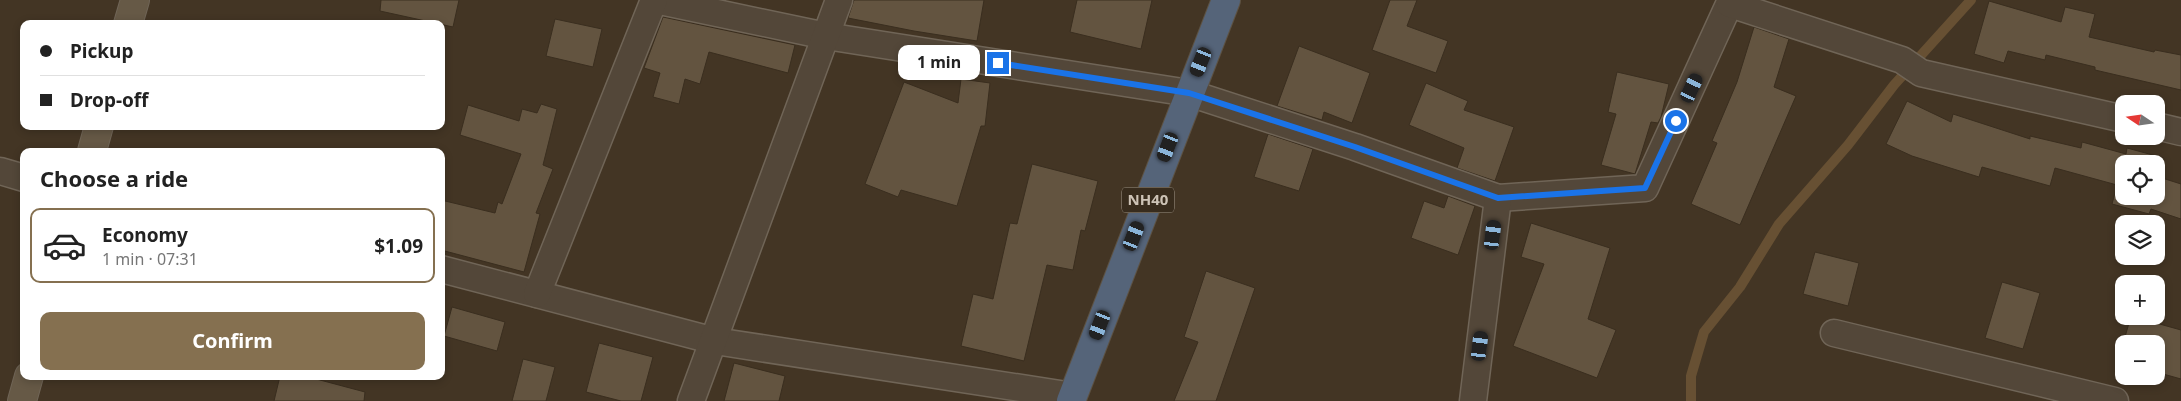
<!DOCTYPE html>
<html lang="en">
<head>
<meta charset="utf-8">
<style>
	body { margin:0; font-family:"Noto Sans",sans-serif; background:#f6f6f6; color:#222; height:100vh; display:flex; flex-direction:column; font-size:19px; white-space:nowrap }
	* { box-sizing:border-box; margin:0 }
	p { font-size:16px; color:#767676 }
	.icon { flex:none; width:28px; height:28px; fill:none; stroke:currentColor; stroke-width:2; stroke-linecap:round; stroke-linejoin:round }
	.map { position:relative; flex:1; overflow:hidden }
	.panel { position:absolute; left:20px; top:148px; width:425px; height:232px; display:flex; flex-direction:column; background:#fff; border-radius:10px; box-shadow:0 2px 8px #0003 }
	.panel>* { flex:none }
	.top-card { position:absolute; left:20px; top:20px; width:425px; height:110px; border-radius:10px; box-shadow:0 2px 8px #0003; display:grid; align-content:center; height:110px; padding:0 20px; background:#fff }
	.needle { width:32px; rotate:283deg }
	.controls { position:absolute; left:2115px; top:95px; display:grid; gap:10px }
	.controls a { display:grid; place-items:center; width:50px; height:50px; border-radius:10px; background:#fff; box-shadow:0 2px 8px #0003; font-size:25px }
	.end { position:absolute; width:22px; height:22px; margin:-11px; border:6px solid #1a73e8; background:#fff; box-shadow:0 0 0 2px #fff }
	.from { border-radius:50% }
	.bubble { position:absolute; height:35px; border-radius:10px; background:#fff; box-shadow:0 2px 8px #0003; font-size:16px; font-weight:700; line-height:35px; text-align:center }
	.car { position:absolute; width:15px; height:30px; margin:-15px -8px; border-radius:6px; box-shadow:0 0 4px 1px #0007; background:linear-gradient(#222 24%,#8ab4d8 0 40%,#222 0 76%,#8ab4d8 0 86%,#222 0) }
	.top-card b { display:flex; align-items:center; gap:18px; height:48px; font-size:19px }
	.top-card b+b { border-top:1px solid #e0e0e0 }
	.top-card i { width:12px; height:12px; background:#222 }
	ul { padding:0; list-style:none }
	li { display:flex; align-items:center; gap:15px; height:75px; margin:0 10px 8px; padding:0 10px; border:2px solid transparent; border-radius:10px }
	li div { flex:1 }
	li b { display:block; font-size:19px }
	li em { font-style:normal; font-weight:700 }
	li.on { border-color:#857050 }
	li>.icon { width:45px; height:45px; stroke-width:1.5 }
	h2 { padding:0 20px; font-size:22px; line-height:60px }
	.cta { display:flex; gap:10px; margin-top:auto; padding:10px 20px }
	.cta a { flex:1; height:58px; border-radius:10px; background:#857050; color:#fff; font-size:20px; font-weight:700; line-height:58px; text-align:center }
	.map>svg:first-child { display:block }
</style>
</head>
<body>
<div class="map">
<svg width="2181" height="401" viewBox="0 0 2181 401">
	<rect width="100%" height="100%" fill="#433524"/>
	<g fill="none" stroke-linecap="round" stroke-linejoin="round">
		<path stroke="#675033" stroke-width="10" d="M1691 401V376L1704 332 1740 287 1779 224 1848 145 1894 85 1971 0"/>
	</g>
	<g fill="#635440" stroke="#3a2e1f" fill-rule="evenodd">
		<path d="M381 0H459L453 27 380 11Z"/>
		<path d="M854 0H984L977 41 914 31 848 18Z"/>
		<path d="M1077 0H1152L1141 49 1070 32Z"/>
		<path d="M1390 0H1417L1407 26 1448 41 1436 73 1372 50Z"/>
		<path d="M1989 1 2061 22 2065 7 2095 14 2089 37 2154 52 2155 50 2181 55V90L2095 70V67L2046 55 2045 60 2008 51 2004 63 1974 54Z"/>
		<path d="M663 17 795 45 788 73 709 52 700 84 685 79 679 104 653 97 660 73 644 68Z"/>
		<path d="M555 19 602 29 593 67 546 56Z"/>
		<path d="M1754 27 1789 39 1774 87 1796 96 1740 225 1691 204 1717 143 1712 141 1737 82Z"/>
		<path d="M1299 46 1370 73 1352 123 1324 112 1322 120 1277 106Z"/>
		<path d="M1617 72 1669 84 1661 117 1658 123 1651 122 1635 174 1601 165 1616 114 1608 112Z"/>
		<path d="M961 79 990 83 985 126H981L957 206 901 190 898 197 865 184 904 82 958 103Z"/>
		<path d="M1426 83 1468 101 1464 110 1514 127 1495 181 1457 168 1464 148 1409 125Z"/>
		<path d="M1907 101 1951 122 1953 114 2030 139V136L2081 148 2082 142 2126 154 2127 148 2164 158 2159 177 2181 184V219L2151 209 2149 214 2112 204 2117 185 2055 168 2050 186 1982 167 1979 177 1912 156 1886 144ZM2124 164H2156V196H2124Z"/>
		<path d="M541 104 557 109 543 165 553 169 536 213 540 214 524 272 441 250V200L495 213 498 202 502 204 521 154 460 135 468 105 519 121 522 109 537 113Z"/>
		<path d="M1268 134 1313 149 1299 191 1254 177Z"/>
		<path d="M1032 164 1098 181 1085 231 1081 230 1073 270 1047 265 1024 361 961 346 973 294 993 299 1010 223 1017 224Z"/>
		<path d="M1448 196 1475 206 1458 255 1411 238 1424 201 1444 208Z"/>
		<path d="M1531 223 1610 248 1588 319 1616 330 1597 378 1513 346 1544 264 1521 257Z"/>
		<path d="M1815 252 1859 263 1848 306 1803 294Z"/>
		<path d="M1206 271 1255 288 1216 401H1174L1198 342 1184 337Z"/>
		<path d="M2002 282 2040 293 2023 349 1985 338Z"/>
		<path d="M452 307 505 322 497 351 444 336Z"/>
		<path d="M2131 316 2181 330V379L2156 372V344H2124V375L2115 372Z"/>
		<path d="M599 343 653 357 641 401H621L586 392Z"/>
		<path d="M523 359 555 367 546 401H512Z"/>
		<path d="M734 363 785 376 779 401H724Z"/>
		<path d="M280 376H305L365 392 364 401H274Z"/>
		<path d="M2129 376H2153L2151 383Z"/>
	</g>
	<g fill="none" stroke-linecap="round" stroke-linejoin="round">
		<defs>
			<g id="street">
				<path d="M655 0 826 36 1189 93 1355 147 1498 198 1645 188 1731 0"/>
				<path d="M1730 4 1902 60 1921 73 2124 119"/>
				<path d="M2156 126 2181 132"/>
				<path d="M0 171 24 178"/>
				<path d="M441 269 715 341 1073 396"/>
				<path d="M537 294 654 0"/>
				<path d="M1834 333 2115 401"/>
				<path d="M691 401 839 0"/>
				<path d="M1473 401 1498 198"/>
			</g>
			<g id="secondary">
				<path d="M128 24 135 0"/>
				<path d="M92 151 99 126"/>
				<path d="M22 401 29 376"/>
			</g>
			<path id="highway" d="M1071 401 1226 0"/>
		</defs>
		<use href="#street" stroke="#706557" stroke-width="29"/>
		<use href="#secondary" stroke="#706557" stroke-width="30"/>
		<use href="#highway" stroke="#5d5243" stroke-width="30"/>
		<use href="#street" stroke="#534739" stroke-width="26"/>
		<use href="#secondary" stroke="#665946" stroke-width="28"/>
		<use href="#highway" stroke="#556479" stroke-width="28"/>
	</g>
	<g fill="none" stroke-linecap="round" stroke-linejoin="round">
		<path stroke="#1a73e8" stroke-width="6" d="M998 63 1189 93 1355 147 1498 198 1645 188 1676 121"/>
	</g>
	<g text-anchor="middle" stroke-width="4" stroke-linejoin="round" paint-order="stroke">
		<rect fill="#382c1d" stroke="#a09688" stroke-width="1" x="1122" y="187.5" width="52" height="25" rx="4"/>
		<g font-size="15" font-weight="bold" fill="#cdc3b6">
			<text x="1148" y="205">NH40</text>
		</g>
	</g>
</svg>
<div class="controls">
<a><svg class="needle" viewBox="-14 -14 28 28"><path d="M0-13l5 13h-10z" fill="#e53935"/><path d="M0 13l5-13h-10z" fill="#767676"/></svg></a>
<a><svg class="icon" aria-label="locate" viewBox="0 0 24 24"><circle cx="12" cy="12" r="6"/><path d="M12 2v4M12 18v4M2 12h4M18 12h4"/></svg></a>
<a><svg class="icon" aria-label="layers" viewBox="0 0 24 24"><path d="M12 4l9 5-9 5-9-5zM3 14l9 5 9-5"/></svg></a>
<a>+</a>
<a>−</a>
</div>
<i class="end from" style="left:1676px;top:121px"></i>
<i class="end" style="left:998px;top:63px"></i>
<div class="bubble" style="left:898px;top:45px;width:82px">1 min</div>
<i class="car" style="left:1201px;top:62px;rotate:202deg"></i>
<i class="car" style="left:1692px;top:88px;rotate:25deg"></i>
<i class="car" style="left:1168px;top:147px;rotate:201deg"></i>
<i class="car" style="left:1493px;top:235px;rotate:7deg"></i>
<i class="car" style="left:1134px;top:236px;rotate:21deg"></i>
<i class="car" style="left:1100px;top:325px;rotate:201deg"></i>
<i class="car" style="left:1480px;top:346px;rotate:7deg"></i>
<div class="top-card">
<b><i class="from"></i>Pickup</b>
<b><i></i>Drop-off</b>
</div>
<section class="panel">
<h2>Choose a ride</h2>
<ul>
<li class="on"><svg class="icon" aria-label="car" viewBox="0 0 24 24"><path d="M5 17H2v-5l4-1 3-4h7l3 4 3 1v5h-3M9 17h6M6 11h13"/><circle cx="7" cy="17" r="2"/><circle cx="17" cy="17" r="2"/></svg><div><b>Economy</b><p>1 min · 07:31</p></div><em>$1.09</em></li>
</ul>
<div class="cta"><a>Confirm</a></div>
</section>
</div>
</body>
</html>
